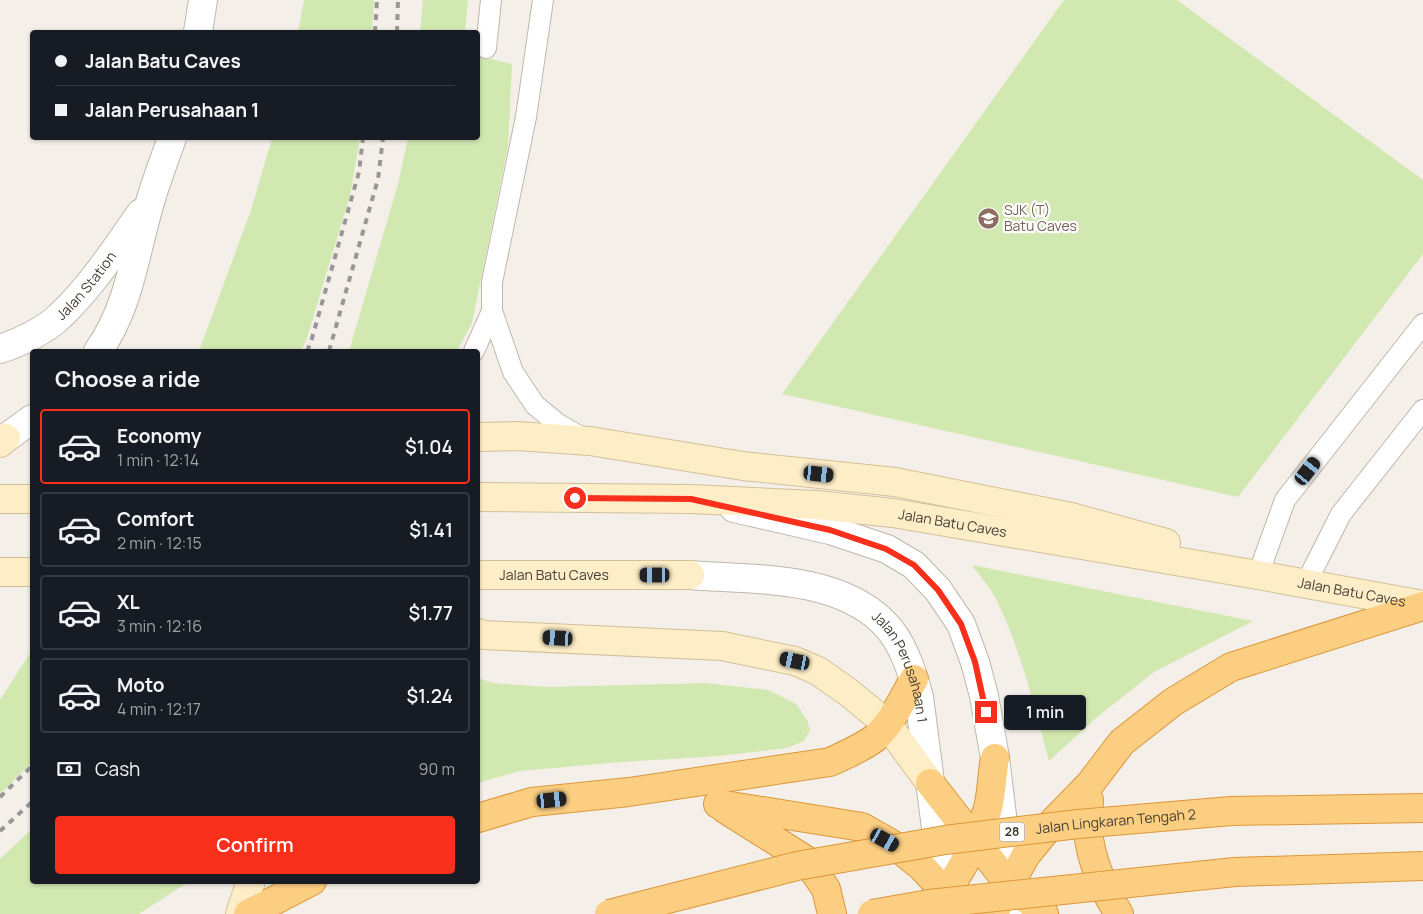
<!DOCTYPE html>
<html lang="en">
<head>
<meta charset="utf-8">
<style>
	body { margin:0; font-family:Manrope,sans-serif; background:#242831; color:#f1f3f6; height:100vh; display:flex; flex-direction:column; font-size:19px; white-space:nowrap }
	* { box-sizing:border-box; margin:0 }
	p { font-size:16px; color:#9ea1a6 }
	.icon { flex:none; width:28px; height:28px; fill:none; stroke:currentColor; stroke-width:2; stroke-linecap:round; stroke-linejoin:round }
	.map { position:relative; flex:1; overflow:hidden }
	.panel { position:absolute; left:30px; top:349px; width:450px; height:535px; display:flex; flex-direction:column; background:#171b24; border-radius:5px; box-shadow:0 1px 4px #0004 }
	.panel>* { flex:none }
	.banner { position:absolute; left:30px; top:30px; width:450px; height:110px; border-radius:5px; box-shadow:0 1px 4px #0004; display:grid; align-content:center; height:110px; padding:0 25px; background:#171b24 }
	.end { position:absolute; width:22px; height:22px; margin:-11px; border:6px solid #f82f1b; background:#fff; box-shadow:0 0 0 2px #fff }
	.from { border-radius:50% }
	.bubble { position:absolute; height:35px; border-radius:5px; background:#171b24; box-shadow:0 1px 4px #0004; font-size:16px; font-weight:600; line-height:35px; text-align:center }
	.car { position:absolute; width:15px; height:30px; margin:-15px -8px; border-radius:6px; box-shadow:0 0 4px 1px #0007; background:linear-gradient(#222 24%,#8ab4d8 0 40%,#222 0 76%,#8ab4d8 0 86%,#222 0) }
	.banner b { display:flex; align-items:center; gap:18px; height:48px; font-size:19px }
	.banner b+b { border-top:1px solid #363941 }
	.banner i { width:12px; height:12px; background:#f1f3f6 }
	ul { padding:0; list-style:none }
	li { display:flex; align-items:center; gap:15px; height:75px; margin:0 10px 8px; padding:0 15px; border:2px solid #363941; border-radius:5px }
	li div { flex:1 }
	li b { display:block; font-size:19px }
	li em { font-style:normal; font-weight:600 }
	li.selected { border-color:#f82f1b }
	li>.icon { width:45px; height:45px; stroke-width:1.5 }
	h2 { padding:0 25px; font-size:22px; line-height:60px }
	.pay { display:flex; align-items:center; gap:12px; height:55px; padding:0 25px; font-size:19px }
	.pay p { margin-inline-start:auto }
	.action { display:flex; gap:10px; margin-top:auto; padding:10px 25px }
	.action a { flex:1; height:58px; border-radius:5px; background:#f82f1b; color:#fff; font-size:20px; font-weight:600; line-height:58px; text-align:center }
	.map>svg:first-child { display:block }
</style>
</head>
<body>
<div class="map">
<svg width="1423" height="914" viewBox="0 0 1423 914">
	<rect width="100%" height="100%" fill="#f4efe8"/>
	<g fill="#d2e8b1">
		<path d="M304 0H374L372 32H298Z"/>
		<path d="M423 0H468L465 32H420Z"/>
		<path d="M1064 0H1177L1423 180V254L1238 497 782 394Z"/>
		<path d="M478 56 512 64 508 146 472 323 457 351H349L398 184 408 138H478Z"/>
		<path d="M272 138H360L350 195 307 338 301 351H199L251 210Z"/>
		<path d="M972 565 1253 621 1154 672 1096 718 1049 761C1034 707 1022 653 998 603 992 589 980 577 972 565Z"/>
		<path d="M32 650V762L0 794V700Z"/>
		<path d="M478 678 493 683 546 687 706 683 769 690 796 704 807 720 810 730 804 741 787 748 719 756 622 762 519 771 478 783Z"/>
		<path d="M32 829V881H190L139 914H0V859Z"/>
	</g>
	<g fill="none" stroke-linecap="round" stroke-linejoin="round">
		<defs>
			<g id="service">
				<path d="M543 0 526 117 492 282V311L513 372 535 405 558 424 583 438"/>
				<path d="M486 48 491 0"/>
				<path d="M474 351 492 311"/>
				<path d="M1258 575 1285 500 1423 324"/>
				<path d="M1306 583 1341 514 1423 410"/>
			</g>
			<g id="tertiary">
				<path d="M198 32 203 0"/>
				<path id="s1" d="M0 349C19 343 46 330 60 316 92 286 116 248 141 213"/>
				<path d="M98 351C130 307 135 251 151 199 157 179 165 158 172 138"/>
				<path d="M0 439 6 438 32 419"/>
				<path d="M734 508 830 530 887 549 914 565 938 590 961 624 975 662 984 696 995 758 1014 914"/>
				<path id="s2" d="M690 575C753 580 835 575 883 622 903 641 912 672 919 697L946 905"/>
			</g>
			<g id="secondary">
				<path d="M478 437 517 436 590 441 743 466 895 482 1071 517 1166 543"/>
				<path d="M0 443 6 438"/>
				<path id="s3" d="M478 497 691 499 816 505 893 513 1258 575 1423 605"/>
				<path d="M0 499H32"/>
				<path d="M0 572H32"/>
				<path id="s4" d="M478 575H690"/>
				<path d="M478 633 484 635 722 646 795 661 818 671 848 692 887 724 930 783"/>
				<path d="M240 914 251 881"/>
			</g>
			<g id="trunk">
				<path d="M930 783 1009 884 1044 914"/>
				<path d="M1089 800C1089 810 1087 821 1088 831 1091 862 1103 888 1119 914"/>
				<path d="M718 804 862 827 897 847 922 867 965 914"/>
				<path d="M725 809 806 860 826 889 832 914"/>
				<path d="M478 818 532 802 629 792 830 762C845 755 862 748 875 738 892 723 903 698 914 679"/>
				<path d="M935 909C956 878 978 844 988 808 992 792 992 774 995 758"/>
				<path d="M248 914 312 881"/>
				<path d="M993 914 1026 855 1053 822 1090 784 1122 742 1173 702 1231 667 1423 606"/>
			</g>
		</defs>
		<use href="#service" stroke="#bfb7aa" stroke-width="22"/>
		<use href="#tertiary" stroke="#bfb7aa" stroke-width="30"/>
		<use href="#secondary" stroke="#d3c098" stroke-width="30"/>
		<use href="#trunk" stroke="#dc973a" stroke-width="30"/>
		<use href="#service" stroke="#fff" stroke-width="20"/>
		<use href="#tertiary" stroke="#fff" stroke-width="28"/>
		<use href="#secondary" stroke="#feeec8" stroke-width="28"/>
		<use href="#trunk" stroke="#fcce81" stroke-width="28"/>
		<g stroke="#979797" stroke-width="4" stroke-dasharray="6 6" stroke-linecap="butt">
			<path d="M375 32 377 0"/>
			<path d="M397 32 398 0"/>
			<path d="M307 351 311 342 359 172 363 138"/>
			<path d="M329 351 378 179 383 138"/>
			<path d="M0 797 32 766"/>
			<path d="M0 831 32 802"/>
		</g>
		<defs>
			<g id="trunk-bridge">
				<path id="s5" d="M609 914 797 866 945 840 1078 824 1231 811 1423 808"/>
				<path d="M872 914 929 904 1235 872 1423 866"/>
			</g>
		</defs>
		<use href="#trunk-bridge" stroke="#dc973a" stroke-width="30" stroke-linecap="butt"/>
		<use href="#trunk-bridge" stroke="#fcce81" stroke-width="28"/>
	</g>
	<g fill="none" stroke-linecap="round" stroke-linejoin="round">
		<path stroke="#f82f1b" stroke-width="6" d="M575 498 691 499 830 530 886 549 914 565 938 590 961 624 975 662 986 712"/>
	</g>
	<defs>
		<symbol id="school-disc" viewBox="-11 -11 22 22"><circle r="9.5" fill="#8d6e63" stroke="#fff"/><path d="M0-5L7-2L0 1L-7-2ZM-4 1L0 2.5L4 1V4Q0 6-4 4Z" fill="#fff"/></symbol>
	</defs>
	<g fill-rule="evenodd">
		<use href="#school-disc" x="976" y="206" width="25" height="25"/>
	</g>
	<g text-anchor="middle" stroke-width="4.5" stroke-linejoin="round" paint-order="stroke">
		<rect fill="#fff" stroke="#7e7973" stroke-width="1" x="999.5" y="822.5" width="25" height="19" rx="4"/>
		<g font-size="12" font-weight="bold" fill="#474037">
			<text x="1012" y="836">28</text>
		</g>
		<g font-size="14" fill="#785e54" stroke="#fff" text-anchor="start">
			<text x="1004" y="215">SJK (T)<tspan x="1004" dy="16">Batu Caves</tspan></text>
		</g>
		<g font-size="14" fill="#474037" stroke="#fff">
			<text dy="5" stroke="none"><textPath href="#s1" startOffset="109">Jalan Station</textPath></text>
			<text dy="5" stroke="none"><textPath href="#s3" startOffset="476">Jalan Batu Caves</textPath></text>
			<text dy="5" stroke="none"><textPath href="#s4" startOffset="76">Jalan Batu Caves</textPath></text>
			<text dy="5" stroke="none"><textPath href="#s3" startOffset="881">Jalan Batu Caves</textPath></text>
			<text dy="5" stroke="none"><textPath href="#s2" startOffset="252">Jalan Perusahaan 1</textPath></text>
			<text dy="5" stroke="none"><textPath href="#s5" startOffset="516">Jalan Lingkaran Tengah 2</textPath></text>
		</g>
	</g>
</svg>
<i class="end from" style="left:575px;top:498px"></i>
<i class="end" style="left:986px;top:712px"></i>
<div class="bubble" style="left:1004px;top:695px;width:82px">1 min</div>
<i class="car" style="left:1308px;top:471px;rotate:38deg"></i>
<i class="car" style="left:819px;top:474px;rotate:96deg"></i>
<i class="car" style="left:655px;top:575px;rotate:270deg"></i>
<i class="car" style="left:558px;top:638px;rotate:273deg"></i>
<i class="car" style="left:795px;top:661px;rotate:282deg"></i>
<i class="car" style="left:552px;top:800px;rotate:84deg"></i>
<i class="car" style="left:885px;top:840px;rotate:119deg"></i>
<div class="banner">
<b><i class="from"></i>Jalan Batu Caves</b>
<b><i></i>Jalan Perusahaan 1</b>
</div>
<section class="panel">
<h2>Choose a ride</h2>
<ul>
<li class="selected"><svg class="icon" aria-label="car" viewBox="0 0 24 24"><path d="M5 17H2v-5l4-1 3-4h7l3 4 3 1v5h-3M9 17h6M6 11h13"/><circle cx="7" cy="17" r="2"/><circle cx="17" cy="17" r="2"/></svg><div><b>Economy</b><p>1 min · 12:14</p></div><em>$1.04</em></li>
<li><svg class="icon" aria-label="car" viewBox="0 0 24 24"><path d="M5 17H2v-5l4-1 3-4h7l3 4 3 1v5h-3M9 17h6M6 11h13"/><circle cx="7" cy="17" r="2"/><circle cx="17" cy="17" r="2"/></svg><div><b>Comfort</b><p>2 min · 12:15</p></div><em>$1.41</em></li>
<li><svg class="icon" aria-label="car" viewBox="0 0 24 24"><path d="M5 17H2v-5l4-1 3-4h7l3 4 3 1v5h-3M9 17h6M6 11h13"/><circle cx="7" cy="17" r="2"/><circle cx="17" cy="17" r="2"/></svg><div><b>XL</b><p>3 min · 12:16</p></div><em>$1.77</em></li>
<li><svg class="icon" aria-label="car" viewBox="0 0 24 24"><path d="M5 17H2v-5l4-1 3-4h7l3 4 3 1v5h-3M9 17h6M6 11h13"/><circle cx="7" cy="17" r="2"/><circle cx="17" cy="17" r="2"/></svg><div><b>Moto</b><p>4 min · 12:17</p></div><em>$1.24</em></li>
</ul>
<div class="pay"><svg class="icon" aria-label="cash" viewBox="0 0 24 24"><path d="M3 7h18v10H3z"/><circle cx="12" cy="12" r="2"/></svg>Cash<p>90 m</p></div>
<div class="action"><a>Confirm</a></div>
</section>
</div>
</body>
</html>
